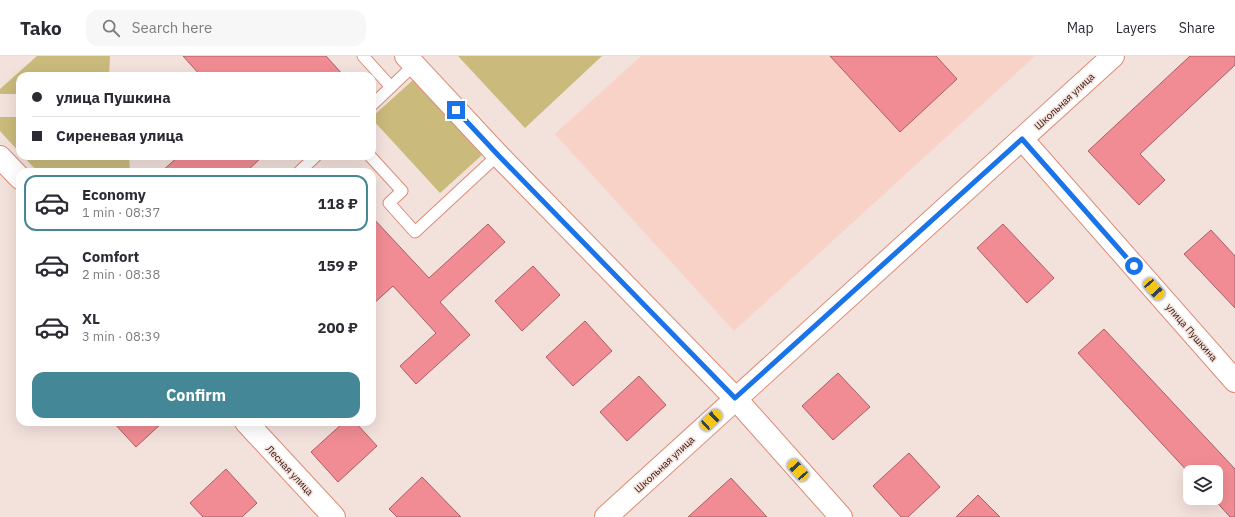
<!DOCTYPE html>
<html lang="en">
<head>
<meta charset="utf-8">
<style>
	body { margin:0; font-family:"IBM Plex Sans",sans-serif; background:#f7f7f7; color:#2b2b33; height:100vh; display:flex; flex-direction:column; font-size:15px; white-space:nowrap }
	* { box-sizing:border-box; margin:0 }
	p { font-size:13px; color:#7c7c81 }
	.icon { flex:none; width:22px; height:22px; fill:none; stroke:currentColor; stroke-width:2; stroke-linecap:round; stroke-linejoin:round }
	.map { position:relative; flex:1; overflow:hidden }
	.details { position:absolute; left:16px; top:112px; width:360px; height:258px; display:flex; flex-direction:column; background:#fff; border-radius:12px; box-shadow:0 4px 16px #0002 }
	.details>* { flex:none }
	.banner { position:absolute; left:16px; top:16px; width:360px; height:88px; border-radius:12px; box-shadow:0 4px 16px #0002; display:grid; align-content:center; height:88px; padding:0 16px; background:#fff }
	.controls { position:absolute; left:1183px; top:409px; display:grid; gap:8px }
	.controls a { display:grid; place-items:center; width:40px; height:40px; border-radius:8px; background:#fff; box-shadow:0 4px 16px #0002; font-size:20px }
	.end { position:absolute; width:18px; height:18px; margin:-9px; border:5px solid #1a73e8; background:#fff; box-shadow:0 0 0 2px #fff }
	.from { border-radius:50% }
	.car { position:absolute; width:12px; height:24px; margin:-12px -6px; border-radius:5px; box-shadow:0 0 3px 1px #0007; background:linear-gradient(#f5c518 24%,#345 0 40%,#f5c518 0 76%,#345 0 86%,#f5c518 0) }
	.banner b { display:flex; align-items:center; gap:14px; height:38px; font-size:15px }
	.banner b+b { border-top:1px solid #e1e1e2 }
	.banner i { width:10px; height:10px; background:#2b2b33 }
	ul { padding:7px 0 0; list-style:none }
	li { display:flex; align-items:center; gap:12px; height:56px; margin:0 8px 6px; padding:0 8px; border:2px solid transparent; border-radius:12px }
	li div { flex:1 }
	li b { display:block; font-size:15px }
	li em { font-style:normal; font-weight:800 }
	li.current { border-color:#448797 }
	li>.icon { width:36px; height:36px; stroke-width:1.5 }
	.button { display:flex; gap:8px; margin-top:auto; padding:8px 16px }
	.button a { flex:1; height:46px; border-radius:12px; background:#448797; color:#fff; font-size:16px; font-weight:800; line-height:46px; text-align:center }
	header { display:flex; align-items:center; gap:24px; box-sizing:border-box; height:56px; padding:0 20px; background:#fff; border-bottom:1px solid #e1e1e2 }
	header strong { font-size:19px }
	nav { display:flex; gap:22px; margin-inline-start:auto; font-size:14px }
	.search { width:280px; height:36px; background:#f7f7f7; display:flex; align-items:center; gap:10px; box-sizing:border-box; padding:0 14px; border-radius:12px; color:#7c7c81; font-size:15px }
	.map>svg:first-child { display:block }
</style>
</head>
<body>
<header>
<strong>Tako</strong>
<div class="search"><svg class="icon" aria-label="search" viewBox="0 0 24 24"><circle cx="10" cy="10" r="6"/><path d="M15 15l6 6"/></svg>Search here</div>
<nav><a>Map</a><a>Layers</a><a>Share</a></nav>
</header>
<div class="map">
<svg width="1235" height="461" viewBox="0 0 1235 461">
	<rect width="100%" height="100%" fill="#f3e1dc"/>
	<path fill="#f8d1c7" d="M641 0H1035L734 275 555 78Z"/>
	<g fill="#caba7c">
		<path d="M37 0H110L109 20H20V38H0V33Z"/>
		<path d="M458 0H602L525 72Z"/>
		<path d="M413 24 482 99 440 137 372 63V61Z"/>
		<path d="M0 61H20V97L0 75Z"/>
		<path d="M23 100H129L130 116H38Z"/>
	</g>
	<g fill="#f18c94" stroke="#ad5c63">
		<path d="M183 0H326L344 20H201Z"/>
		<path d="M830 0H936L957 23 900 76Z"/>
		<path d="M1190 0H1235V9L1140 98 1165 124 1139 149 1088 95Z"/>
		<path d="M179 100H263L246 116H161Z"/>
		<path d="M372 161 429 222 488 168 505 186 440 246 470 279 416 328 400 310 436 277 393 230 372 249Z"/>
		<path d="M1003 168 1054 222 1027 247 977 192Z"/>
		<path d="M1211 174 1235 200V252L1184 198Z"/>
		<path d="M533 210 560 239 522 275 495 245Z"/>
		<path d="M585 265 612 295 573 330 546 301Z"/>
		<path d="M1104 273 1235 413V461H1230L1213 442H1216V416H1190V418L1078 297Z"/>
		<path d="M838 317 870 351 833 384 802 350Z"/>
		<path d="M639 320 666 349 627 385 600 356Z"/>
		<path d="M113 366H163L136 391Z"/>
		<path d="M344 366H355L377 390 338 426 311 396Z"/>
		<path d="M909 397 940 431 908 461H901L873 430Z"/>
		<path d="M226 413 257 447 242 461H203L190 447Z"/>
		<path d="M422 421 461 461H397L389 453Z"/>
		<path d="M731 422 767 461H688Z"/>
		<path d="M978 439 1000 461H956Z"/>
	</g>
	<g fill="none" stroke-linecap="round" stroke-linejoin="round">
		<defs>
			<g id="service">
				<path d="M363 0 391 31"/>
				<path d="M372 49 414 9"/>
				<path d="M370 100 402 135 389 147 415 176 498 99"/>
				<path d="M299 116 316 100"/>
			</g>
			<g id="minor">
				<path d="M406 0 498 99 735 342 841 461"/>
				<path d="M1022 83 1235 325"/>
				<path d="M0 101 20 122"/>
				<path d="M246 366 334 461"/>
				<path d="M606 461 1113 0"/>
			</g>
		</defs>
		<use href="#service" stroke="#dd8c76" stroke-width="13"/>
		<use href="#minor" stroke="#dd8c76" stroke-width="24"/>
		<use href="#service" stroke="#fff" stroke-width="11"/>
		<use href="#minor" stroke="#fff" stroke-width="22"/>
	</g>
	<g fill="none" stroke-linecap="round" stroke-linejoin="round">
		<path stroke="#1a73e8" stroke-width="5" d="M456 54 498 99 735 342 1022 83 1134 210"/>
	</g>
	<g text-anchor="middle" stroke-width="3" stroke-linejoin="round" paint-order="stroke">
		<g font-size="10" fill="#31120a" stroke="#f3e1dc">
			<text transform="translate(1064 45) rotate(-43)" y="4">Школьная улица</text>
			<text transform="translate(1192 276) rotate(49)" y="4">улица Пушкина</text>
			<text transform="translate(664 408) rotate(-43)" y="4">Школьная улица</text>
			<text transform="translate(290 414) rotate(47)" y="4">Лесная улица</text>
		</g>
	</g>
</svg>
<div class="controls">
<a><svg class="icon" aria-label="layers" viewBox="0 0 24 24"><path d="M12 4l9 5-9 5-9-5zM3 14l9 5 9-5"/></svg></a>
</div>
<i class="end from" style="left:1134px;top:210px"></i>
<i class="end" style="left:456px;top:54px"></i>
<i class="car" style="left:1154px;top:233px;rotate:138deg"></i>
<i class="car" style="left:711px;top:364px;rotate:47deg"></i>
<i class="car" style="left:798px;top:414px;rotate:318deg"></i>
<div class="banner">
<b><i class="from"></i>улица Пушкина</b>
<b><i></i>Сиреневая улица</b>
</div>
<section class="details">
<ul>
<li class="current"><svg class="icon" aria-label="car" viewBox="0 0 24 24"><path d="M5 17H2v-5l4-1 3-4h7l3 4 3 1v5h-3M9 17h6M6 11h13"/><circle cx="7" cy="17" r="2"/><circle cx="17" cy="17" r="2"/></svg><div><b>Economy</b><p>1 min · 08:37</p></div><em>118 ₽</em></li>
<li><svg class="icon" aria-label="car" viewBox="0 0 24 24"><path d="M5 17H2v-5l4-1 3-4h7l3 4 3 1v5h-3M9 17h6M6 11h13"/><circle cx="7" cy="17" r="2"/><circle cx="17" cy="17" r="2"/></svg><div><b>Comfort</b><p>2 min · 08:38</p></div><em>159 ₽</em></li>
<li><svg class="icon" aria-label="car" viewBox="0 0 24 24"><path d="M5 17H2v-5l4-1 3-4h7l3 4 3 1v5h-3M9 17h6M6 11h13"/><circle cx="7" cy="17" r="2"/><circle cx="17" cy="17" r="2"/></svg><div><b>XL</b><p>3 min · 08:39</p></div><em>200 ₽</em></li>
</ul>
<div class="button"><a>Confirm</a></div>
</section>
</div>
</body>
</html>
